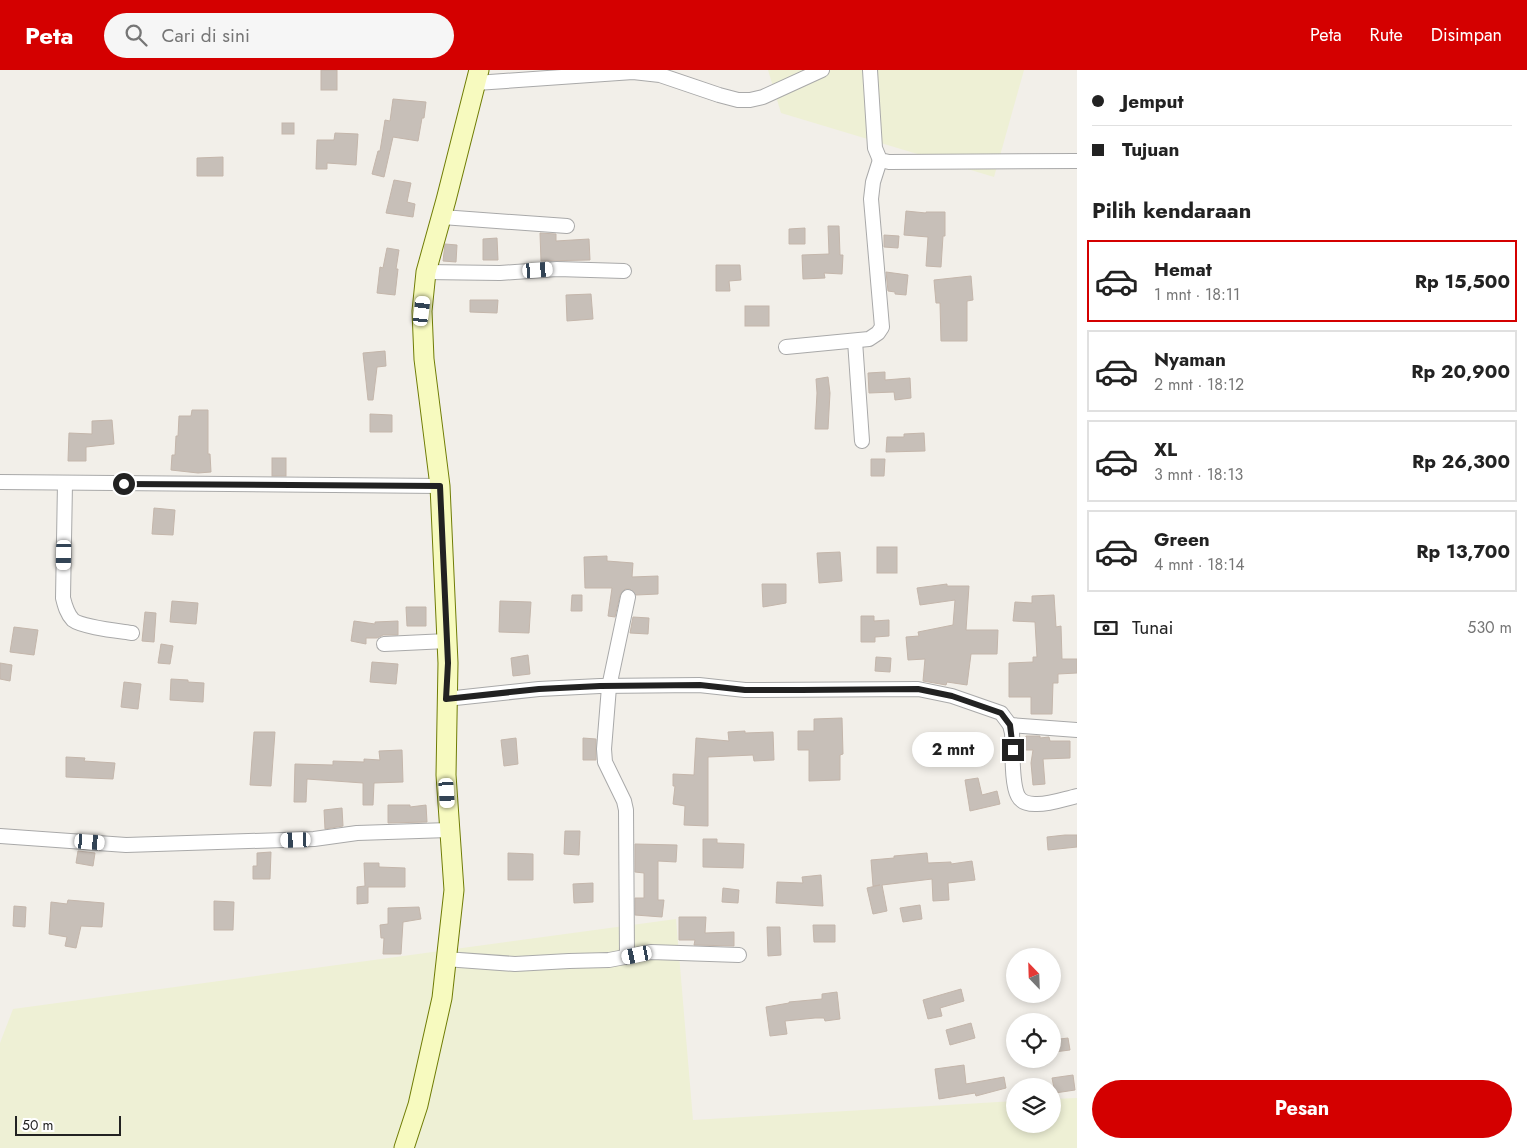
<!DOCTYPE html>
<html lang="id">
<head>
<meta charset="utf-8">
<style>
	body { margin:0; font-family:Jost,sans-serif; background:#f6f6f6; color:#222; height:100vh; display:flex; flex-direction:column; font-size:19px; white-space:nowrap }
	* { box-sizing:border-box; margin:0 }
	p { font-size:16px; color:#767676 }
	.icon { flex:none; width:28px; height:28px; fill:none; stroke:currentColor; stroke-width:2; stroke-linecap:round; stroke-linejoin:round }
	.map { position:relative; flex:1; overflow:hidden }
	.sheet { display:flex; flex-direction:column; background:#fff; width:450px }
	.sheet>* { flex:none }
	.hud { display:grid; align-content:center; height:110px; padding:0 15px; background:#fff }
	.needle { width:32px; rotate:337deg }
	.fabs { position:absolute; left:1006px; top:878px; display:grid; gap:10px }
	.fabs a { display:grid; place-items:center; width:55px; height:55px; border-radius:50%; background:#fff; box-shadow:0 2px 8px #0003; font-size:25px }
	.scale { position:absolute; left:15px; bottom:12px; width:106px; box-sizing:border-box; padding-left:5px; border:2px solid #222; border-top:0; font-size:14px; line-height:18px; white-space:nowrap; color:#222; -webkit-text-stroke:4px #fff; paint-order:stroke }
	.end { position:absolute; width:22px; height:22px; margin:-11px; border:6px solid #222; background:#fff; box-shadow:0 0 0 2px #fff }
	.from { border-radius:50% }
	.bubble { position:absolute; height:35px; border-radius:18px; background:#fff; box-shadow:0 2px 8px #0003; font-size:16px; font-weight:700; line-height:35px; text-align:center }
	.car { position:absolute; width:15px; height:30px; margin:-15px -8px; border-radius:6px; box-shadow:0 0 4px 1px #0007; background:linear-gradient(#fff 24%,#345 0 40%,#fff 0 76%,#345 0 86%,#fff 0) }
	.hud b { display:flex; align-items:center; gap:18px; height:48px; font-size:19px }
	.hud b+b { border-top:1px solid #e0e0e0 }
	.hud i { width:12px; height:12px; background:#222 }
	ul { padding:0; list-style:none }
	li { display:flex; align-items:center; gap:15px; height:82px; margin:0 10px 8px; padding:0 5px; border:2px solid #e0e0e0; border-radius:0px }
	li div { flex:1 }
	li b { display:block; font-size:19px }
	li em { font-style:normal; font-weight:700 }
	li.current { border-color:#d40000 }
	li>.icon { width:45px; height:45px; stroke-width:1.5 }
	h2 { padding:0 15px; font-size:22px; line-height:60px }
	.pay { display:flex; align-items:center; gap:12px; height:55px; padding:0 15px; font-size:19px }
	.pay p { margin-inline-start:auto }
	.button { display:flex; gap:10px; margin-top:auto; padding:10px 15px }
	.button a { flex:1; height:58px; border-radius:30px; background:#d40000; color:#fff; font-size:20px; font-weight:700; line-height:58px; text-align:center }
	header { display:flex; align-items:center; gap:30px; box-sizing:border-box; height:70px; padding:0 25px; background:#d40000; color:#fff }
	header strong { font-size:24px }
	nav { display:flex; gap:28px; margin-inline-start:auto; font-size:18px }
	.search { width:350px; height:45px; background:#f6f6f6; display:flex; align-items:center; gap:12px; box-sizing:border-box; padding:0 18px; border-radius:28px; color:#767676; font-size:19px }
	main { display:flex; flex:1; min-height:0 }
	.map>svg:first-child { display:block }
</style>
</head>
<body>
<header>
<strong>Peta</strong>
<div class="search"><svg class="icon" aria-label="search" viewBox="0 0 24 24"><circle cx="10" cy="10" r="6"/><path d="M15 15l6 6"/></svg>Cari di sini</div>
<nav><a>Peta</a><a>Rute</a><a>Disimpan</a></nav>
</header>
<main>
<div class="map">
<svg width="1077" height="1078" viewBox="0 0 1077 1078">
	<rect width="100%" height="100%" fill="#f2efe9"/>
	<g fill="#eef0d5">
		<path d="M768 0H1024L994 107 781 43Z"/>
		<path d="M676 849 693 1050 1015 1031V1054H1052L1053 1029 1077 1028V1078H0V973L13 939Z"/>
	</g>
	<g fill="#c7bfb8" stroke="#c4b6ab">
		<rect x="321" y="0" width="16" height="20"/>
		<path d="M393 29 426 32 424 48H422L418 71 393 67 384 107 372 104 378 81H380L385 50 390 51Z"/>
		<rect x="282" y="53" width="12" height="11"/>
		<path d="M335 63 358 64 356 95 327 93V99H316L317 70H334Z"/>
		<path d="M223 87V106H197V88Z"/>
		<path d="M394 110 411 113 407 132 415 134 413 147 386 143Z"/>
		<path d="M906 141 926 143V142H945V166H943L941 197 926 196 928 167 904 165Z"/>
		<path d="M828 156H839L840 185H843L842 204 824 203 825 208 803 209 802 185 829 184Z"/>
		<path d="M805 158V174H789V159Z"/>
		<path d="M540 163 556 164V171L589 169 590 190 541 191Z"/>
		<path d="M884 165 899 166 898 178 884 177Z"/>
		<path d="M497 168 498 190H483V169Z"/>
		<path d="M445 174 457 175 456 192 443 191Z"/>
		<path d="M387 178 399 180 396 199H398L395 225 377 223 380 197 383 198Z"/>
		<path d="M716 195H740L741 210 729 211 730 221H716Z"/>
		<path d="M886 202 908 205 906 225 895 224V222L888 221Z"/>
		<path d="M971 206 973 230 967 231V271H941L940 233H936L934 210Z"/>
		<path d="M591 224 593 249 567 251 566 225Z"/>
		<path d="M470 230H498L497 243 470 242Z"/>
		<rect x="745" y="236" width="24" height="20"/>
		<path d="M385 281 386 296 377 297 373 330H368L363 283Z"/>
		<path d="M885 302V310L910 308 911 328 895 330 894 322 869 323 868 303Z"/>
		<path d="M828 307 830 323 828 359H815L817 323 816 309Z"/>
		<path d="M192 340H208V384H210L211 402 198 403 171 400 172 385H175L176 366H178L179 346H191Z"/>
		<path d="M370 344 392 345V362H370Z"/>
		<path d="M112 350 114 374 86 377V391H68L69 363 92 364V351Z"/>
		<path d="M924 363 925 381 886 382 887 367H904V364Z"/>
		<rect x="272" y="388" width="14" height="18"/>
		<path d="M871 389H885L884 406H871Z"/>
		<path d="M154 438 175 440 173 465 152 464Z"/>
		<rect x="877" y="477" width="20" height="26"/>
		<path d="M840 482 842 511 819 513 817 483Z"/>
		<path d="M607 486V491L633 493 632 507 658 506V524L636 525 630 519H625L620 525 615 547 608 546 612 518H585L584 487Z"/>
		<path d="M762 514H786V533L763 537Z"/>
		<path d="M947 514V516H969L966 560H998L997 584H971L967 615 947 612 946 615 923 611 925 589 908 590 906 567 919 566 918 562 953 555 955 530 920 535 917 518Z"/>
		<path d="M572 525H582V541H571Z"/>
		<path d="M1054 525 1056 557 1061 556 1062 589H1077V603L1058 604V613H1053L1052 644H1031V627H1009V593L1033 592V587H1037L1035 552 1013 551 1015 532 1032 533V526Z"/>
		<path d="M172 531 198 533 196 554 170 552Z"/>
		<path d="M500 531 531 532 529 563 499 562Z"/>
		<path d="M406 537H426V556H407Z"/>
		<path d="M145 542 156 543 154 572 142 571Z"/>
		<path d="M861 546H874V551L889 550V566L875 567V572H861Z"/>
		<path d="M633 547 649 548 648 564 630 563Z"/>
		<path d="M354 551 375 554V552L398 551V565H383L377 568H366V574L351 571Z"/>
		<path d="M14 557 38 560 34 585 10 582Z"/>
		<path d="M161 574 173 576 170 594 158 593Z"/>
		<path d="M528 585 530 604 513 606 511 588Z"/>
		<path d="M876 587 891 588 890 602 875 601Z"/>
		<path d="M372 592 398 594 396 614 370 612Z"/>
		<path d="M0 593 12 595 10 611 0 609Z"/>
		<path d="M171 609 188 610V612L204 613 203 632 170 630Z"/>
		<path d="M124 612 141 614 138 639 121 637Z"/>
		<path d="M842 648 843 684 840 685V710L809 711V680H798V661H814V649Z"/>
		<path d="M745 661V663L773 662 774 690 754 691 753 685 708 687V756L684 755 685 736 673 734 675 716H673V704L694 705 696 668 729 671 728 662Z"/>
		<path d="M254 662H275L271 716 250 715Z"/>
		<path d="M1026 666H1040V668L1049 667 1050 671H1070V688L1043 689 1045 714 1033 715 1031 693 1033 680H1025Z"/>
		<path d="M516 668 518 694 504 696 501 670Z"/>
		<path d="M583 668 596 669V690H583Z"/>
		<path d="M402 680 403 712 374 713 373 735H363V713L307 709 306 732H294L295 694 333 695V691L364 692V689L380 690 379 681Z"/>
		<path d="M66 687 85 688 84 691 115 693 113 709 66 707Z"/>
		<path d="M978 708 982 725 997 721 1000 734 970 741 965 710Z"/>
		<path d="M388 735H410V737L426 735 427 752 388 753Z"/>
		<path d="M342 738 343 756 325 759 324 740Z"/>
		<path d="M565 761H580L579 785 564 784Z"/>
		<path d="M1065 765H1077V777L1048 780 1047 767Z"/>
		<path d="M703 769H717V773L744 774 743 798 703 797Z"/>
		<path d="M635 774 677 775 676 792 658 791V830H664L662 847 635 845V828H644V803L635 802Z"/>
		<path d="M78 781 95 783 93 796 76 793Z"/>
		<path d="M271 782 270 809H253V796H257V783Z"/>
		<path d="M508 783 533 784V810H508Z"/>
		<path d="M927 783 928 793 951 792V794L972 791 975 810 948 813 949 830 933 831 932 809 882 815 887 841 873 844 867 818 880 815 873 816 871 790 894 788V786Z"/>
		<path d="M364 793H379V797L405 798V817H368V833L357 834V817L365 816Z"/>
		<path d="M821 805 823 836 776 833 777 812 803 813 802 807Z"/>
		<path d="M593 813V832L574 833 573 814Z"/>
		<path d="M723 818 739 820 738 833 722 832Z"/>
		<path d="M68 830 104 833 102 857 81 856 76 878 65 876 67 867 49 864 51 832 67 834Z"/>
		<path d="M214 831 234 832 233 860H214Z"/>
		<path d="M920 835 922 849 903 852 900 838Z"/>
		<path d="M14 836 26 837 25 857 13 856Z"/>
		<path d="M419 837 421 849 403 852 401 884H383L384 868H381L380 855 388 854V838Z"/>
		<path d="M679 847H706L705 863 734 862V876L694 875 695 870H679Z"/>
		<path d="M813 855H835V872H814Z"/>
		<path d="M767 857H780L781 885 768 886Z"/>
		<path d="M961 919 964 931 940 938 942 946 928 949 923 930Z"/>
		<path d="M837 922 840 949 825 951 824 948H815L785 951 787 964 770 966 766 937 789 933V932L822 929V924Z"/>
		<path d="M971 953 975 968 950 975 946 960Z"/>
		<path d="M1068 968 1070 980 1054 982 1052 970Z"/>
		<path d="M964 995 966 1014 1004 1007 1006 1018 976 1026 975 1023 939 1029 935 999Z"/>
		<path d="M1073 1005 1075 1020 1055 1023 1052 1008Z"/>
	</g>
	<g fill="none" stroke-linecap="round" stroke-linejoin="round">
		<defs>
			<g id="minor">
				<path d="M870 0 875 78 880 90 889 92 1077 91"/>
				<path d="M476 13 633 2 660 5 719 25 738 30H750L763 27 822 0"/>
				<path d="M442 147 567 156"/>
				<path d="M426 202 500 203 557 199 624 201"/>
				<path d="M855 271 862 371"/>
				<path d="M786 277 869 269 878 263 882 257 871 129 873 112 880 90"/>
				<path d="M0 412 440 416"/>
				<path d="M65 413 63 528C65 536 67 544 73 550 82 557 119 561 132 563"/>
				<path d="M384 574 447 571"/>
				<path d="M446 629 539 619 600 616 699 615 745 620 918 619 952 626 1001 643 1010 655 1012 663C1013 679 1011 713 1018 726 1021 732 1028 734 1035 734 1048 735 1064 729 1077 726"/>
				<path d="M1010 655 1077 660"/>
				<path d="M0 766 126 775 314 769 357 763 449 760"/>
				<path d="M627 887 626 740 624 731 605 692 604 679 609 617 628 527"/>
				<path d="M445 889 515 894 569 891 609 890 651 882 739 885"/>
			</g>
			<path id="secondary" d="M404 1078 418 1035 442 928 454 820 446 705 448 593 440 416 424 289 422 241 426 202 446 130 479 0"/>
		</defs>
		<use href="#minor" stroke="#a9a9a9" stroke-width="16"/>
		<use href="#secondary" stroke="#707d05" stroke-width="21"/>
		<use href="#minor" stroke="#fff" stroke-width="14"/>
		<use href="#secondary" stroke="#f7fabf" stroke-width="19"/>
	</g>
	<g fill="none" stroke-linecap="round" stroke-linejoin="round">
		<path stroke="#222" stroke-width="6" d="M124 414 440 416 448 593 446 629 539 619 600 616 700 615 745 620H801L918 619 952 626 1001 643 1010 655 1013 680"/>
	</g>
</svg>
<div class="fabs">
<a><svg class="needle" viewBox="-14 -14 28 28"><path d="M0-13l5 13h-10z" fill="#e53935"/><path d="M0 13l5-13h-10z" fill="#767676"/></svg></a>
<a><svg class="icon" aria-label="locate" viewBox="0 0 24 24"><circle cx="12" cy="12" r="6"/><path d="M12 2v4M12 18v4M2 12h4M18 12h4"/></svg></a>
<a><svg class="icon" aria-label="layers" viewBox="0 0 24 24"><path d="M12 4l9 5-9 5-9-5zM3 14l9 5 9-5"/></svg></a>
</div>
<div class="scale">50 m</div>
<i class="end from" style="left:124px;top:414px"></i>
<i class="end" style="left:1013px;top:680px"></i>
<div class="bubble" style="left:912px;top:662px;width:82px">2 mnt</div>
<i class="car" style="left:538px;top:200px;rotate:86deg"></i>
<i class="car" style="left:422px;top:241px;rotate:7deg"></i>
<i class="car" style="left:64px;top:485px;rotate:181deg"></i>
<i class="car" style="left:447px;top:723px;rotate:176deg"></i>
<i class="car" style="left:296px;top:770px;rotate:268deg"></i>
<i class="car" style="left:90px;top:772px;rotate:94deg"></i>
<i class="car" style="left:637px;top:885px;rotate:258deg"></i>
</div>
<section class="sheet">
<div class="hud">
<b><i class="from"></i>Jemput</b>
<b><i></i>Tujuan</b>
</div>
<h2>Pilih kendaraan</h2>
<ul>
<li class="current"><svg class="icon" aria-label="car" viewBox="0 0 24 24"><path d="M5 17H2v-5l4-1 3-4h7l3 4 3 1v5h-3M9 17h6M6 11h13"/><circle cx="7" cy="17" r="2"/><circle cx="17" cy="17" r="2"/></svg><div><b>Hemat</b><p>1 mnt · 18:11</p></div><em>Rp 15,500</em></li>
<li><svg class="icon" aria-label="car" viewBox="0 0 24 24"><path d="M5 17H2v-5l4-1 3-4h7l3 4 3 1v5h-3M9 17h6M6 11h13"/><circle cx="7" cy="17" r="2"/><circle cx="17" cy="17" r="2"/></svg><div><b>Nyaman</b><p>2 mnt · 18:12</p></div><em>Rp 20,900</em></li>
<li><svg class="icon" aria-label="car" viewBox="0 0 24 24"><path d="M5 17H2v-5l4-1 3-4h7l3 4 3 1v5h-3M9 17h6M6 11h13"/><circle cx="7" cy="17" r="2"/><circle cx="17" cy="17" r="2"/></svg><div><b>XL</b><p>3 mnt · 18:13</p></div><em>Rp 26,300</em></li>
<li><svg class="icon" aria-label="car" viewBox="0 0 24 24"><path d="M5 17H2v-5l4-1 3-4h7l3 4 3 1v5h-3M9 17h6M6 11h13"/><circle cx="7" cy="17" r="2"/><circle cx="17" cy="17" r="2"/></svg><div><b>Green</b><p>4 mnt · 18:14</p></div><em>Rp 13,700</em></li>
</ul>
<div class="pay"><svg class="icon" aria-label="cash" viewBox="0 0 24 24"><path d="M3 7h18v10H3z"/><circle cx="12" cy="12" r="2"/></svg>Tunai<p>530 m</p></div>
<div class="button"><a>Pesan</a></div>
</section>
</main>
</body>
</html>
